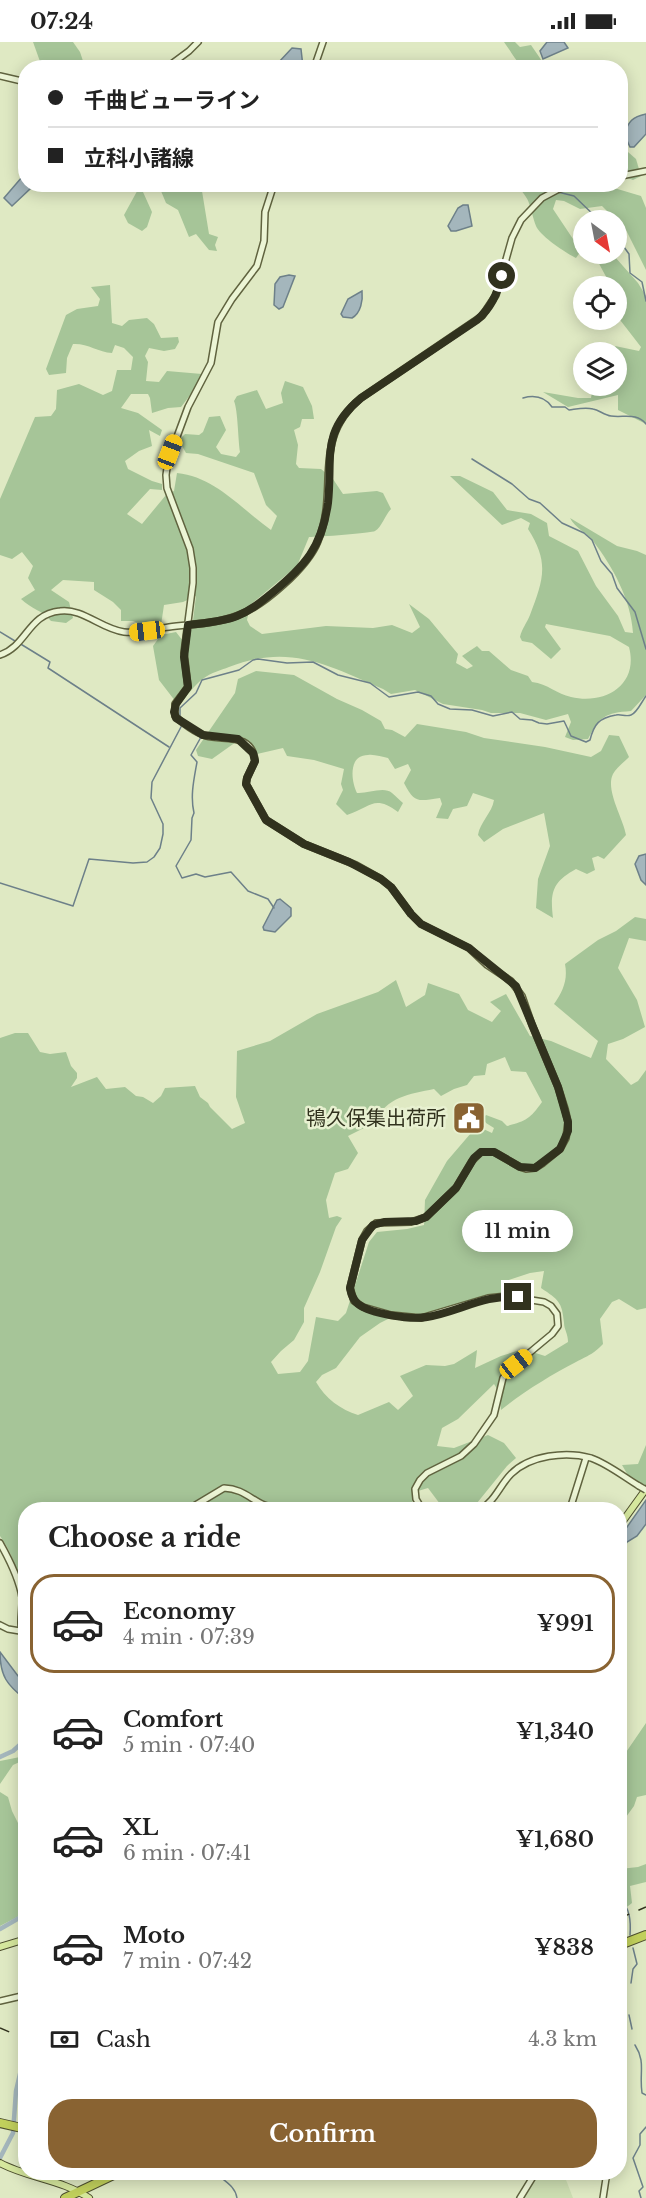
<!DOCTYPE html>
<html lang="en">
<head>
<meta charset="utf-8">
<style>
	body { margin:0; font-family:"Libre Baskerville","Noto Sans JP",serif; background:#f2f2f2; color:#222; height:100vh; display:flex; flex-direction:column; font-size:22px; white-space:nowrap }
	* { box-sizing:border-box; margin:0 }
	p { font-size:20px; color:#767676 }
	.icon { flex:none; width:33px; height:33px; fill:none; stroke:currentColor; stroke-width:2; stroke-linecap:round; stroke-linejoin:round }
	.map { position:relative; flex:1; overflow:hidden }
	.panel { position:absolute; left:18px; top:1460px; width:609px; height:678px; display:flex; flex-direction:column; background:#fff; border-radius:24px; box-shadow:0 3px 15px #0003 }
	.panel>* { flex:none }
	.guide { position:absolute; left:18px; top:18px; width:610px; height:132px; border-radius:24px; box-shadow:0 3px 15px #0003; display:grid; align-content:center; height:132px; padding:0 30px; background:#fff }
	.needle { width:39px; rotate:148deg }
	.controls { position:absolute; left:573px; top:168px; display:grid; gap:12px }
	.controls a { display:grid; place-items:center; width:54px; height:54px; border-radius:50%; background:#fff; box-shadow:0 3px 15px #0003; font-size:30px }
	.end { position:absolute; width:27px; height:27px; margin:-14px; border:8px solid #31321e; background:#fff; box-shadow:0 0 0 3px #fff }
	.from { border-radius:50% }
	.bubble { position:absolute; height:42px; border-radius:21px; background:#fff; box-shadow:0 3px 15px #0003; font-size:20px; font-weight:600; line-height:42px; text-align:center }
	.car { position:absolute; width:18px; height:36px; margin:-18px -9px; border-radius:8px; box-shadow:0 0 4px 2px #0007; background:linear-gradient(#f5c518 24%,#345 0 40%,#f5c518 0 76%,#345 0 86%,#f5c518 0) }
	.guide b { display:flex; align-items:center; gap:21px; height:57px; font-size:22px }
	.guide b+b { border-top:2px solid #e0e0e0 }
	.guide i { width:15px; height:15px; background:#222 }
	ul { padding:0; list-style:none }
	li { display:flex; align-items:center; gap:18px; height:99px; margin:0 12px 9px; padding:0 18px; border:3px solid transparent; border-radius:24px }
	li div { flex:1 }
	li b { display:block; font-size:22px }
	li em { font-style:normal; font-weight:600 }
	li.active { border-color:#896332 }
	li>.icon { width:54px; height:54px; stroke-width:1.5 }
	h2 { padding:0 30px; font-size:27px; line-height:72px }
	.pay { display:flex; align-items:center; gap:15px; height:66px; padding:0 30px; font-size:22px }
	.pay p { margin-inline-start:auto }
	.primary-button { display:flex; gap:12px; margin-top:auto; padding:12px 30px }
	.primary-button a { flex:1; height:69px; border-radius:24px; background:#896332; color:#fff; font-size:24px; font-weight:600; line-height:69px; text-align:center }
	.status { display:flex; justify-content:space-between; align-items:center; height:42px; padding:0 30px; background:#fff; direction:ltr }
	.status svg { height:16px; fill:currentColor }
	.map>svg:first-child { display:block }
</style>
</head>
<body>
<div class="status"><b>07:24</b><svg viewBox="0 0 49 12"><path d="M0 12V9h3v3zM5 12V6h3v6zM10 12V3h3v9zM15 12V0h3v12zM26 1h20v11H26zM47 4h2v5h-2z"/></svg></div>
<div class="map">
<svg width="646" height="2156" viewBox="0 0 646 2156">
	<rect width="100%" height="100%" fill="#dfe9c3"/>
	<path fill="#ccddb1" d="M541 2130H563L573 2156H524Z"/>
	<g fill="#a6c598" fill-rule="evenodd">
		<path d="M33 0H73L80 10 84 22 74 25H42Z"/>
		<path d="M504 0H515L520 5 531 3 546 25C516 26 521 24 504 0Z"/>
		<path d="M628 110 636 117 641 134 633 138 621 133V117Z"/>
		<path d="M141 142 201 143 209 192 218 195 215 203 217 209 209 208 196 192 189 195 178 168 166 161 161 149 148 143 143 150 152 170 147 185 142 189 128 181 124 173Z"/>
		<path d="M515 143H534L537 150 544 149 542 143H604L641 154 646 166V228L626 188 602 164 580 167 564 159 556 158 553 167 581 209 576 216C566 211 540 194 536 184 529 165 532 157 515 143Z"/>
		<path d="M601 212H610L615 215 638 241 646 254V382L618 368V353L568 365 543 350 578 356H591L593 344H616L617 324 622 317 615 304 639 309 641 305 617 274 616 244H611L596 216Z"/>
		<path d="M110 243 112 281 122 284 129 278 147 276 154 282 161 296 178 295 179 300 175 307 164 309 149 306 145 314 148 320 146 339 159 340 167 329 202 332 198 343 181 365 168 366 152 371 150 356 148 352H131L121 366 138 371 162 388 160 394 149 388 152 404 139 409 125 419 128 427 152 439 162 442V448L150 447 127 472 142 482 166 453 174 449 177 431C216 435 241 467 271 488L277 474 266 463 254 431 198 412 186 411 181 402V396L185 392 199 393 203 390 209 375 220 374 226 388 216 405 221 412 236 415 240 410C238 397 238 369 234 359L237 354 257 348 266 367 283 361 281 351 285 339 303 345 312 364 314 377H302L300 385 294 388 298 403 296 422 299 426 321 427 333 437 343 452 377 449 383 451 391 467C385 473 382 485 375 489 372 491 318 495 309 495L297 524 250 563 247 578 250 584 262 592 326 584 373 586 392 583 412 591 420 585 409 562 429 577 458 612 456 621 467 627 473 624 462 614 477 604 482 609H489L511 628 528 634 532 640C548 642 557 652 571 655 605 663 639 643 629 605L610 594 546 582 545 585 561 607 551 617 532 601 522 599 520 595C522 586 527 581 530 573 543 538 550 521 528 487L530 481 521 476 502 483 450 434H460L493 450 507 468 531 472 547 481 549 494 578 509 596 544 618 574 625 590 633 591C631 558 613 525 593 499 586 490 575 486 570 476L617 504 637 509 646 513V653L631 669C605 671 600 674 588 697L573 698 565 695 571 680 568 672 546 678 520 671H491L482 668 443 662 415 648 391 652 383 647C328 623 289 601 229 625 221 628 211 631 204 636 194 643 187 654 179 664L159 638 153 604 161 593 176 590 183 599 192 587 196 554 183 560 164 563 161 583 141 582 133 579H121V568L113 560 94 548V540L63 538 51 548 69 560 73 576 66 581 51 579C42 568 31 567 21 557L35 548 28 536 33 524 22 510 12 517 0 513V457L35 375 51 374 56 367 57 348 79 342 103 353 112 349 117 328H131L133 315 124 306 115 303 112 311C98 310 87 301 73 302L67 316 66 331 49 333 46 327 66 273 77 267 98 264 100 257 91 245Z"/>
		<path d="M256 629 294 633 337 657 362 668 381 679 385 687 392 688 405 695 417 682 466 690 484 696 545 705 591 715 601 709 609 693 619 694 629 715C624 720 616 726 613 732 605 748 623 776 626 793L604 817 598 814 592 816 595 828 587 832 576 827C552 840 550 851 553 876L536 866 538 837 550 804 544 771 503 787 484 800 478 793C480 780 492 771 494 758L473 751 467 764 453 767 448 777 436 776 442 762 440 756C418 759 415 762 404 741L411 728 408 722 395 727 388 716C382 715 374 712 368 713 348 713 351 739 357 751 367 752 384 744 392 751 396 754 399 758 403 761L398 770C374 752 371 765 347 773L336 762 343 748 341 742 344 727 314 718 287 714 283 706 257 712 243 695 212 717 198 714 196 708 235 651 238 637Z"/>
		<path d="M635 875 646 877V899L629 896 618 926 637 958 645 985 623 997 608 1002 606 1017 631 1043 638 1039 646 1028V1266L637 1268 619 1257 612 1260 600 1277 603 1302C592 1313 589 1313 576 1320 551 1333 523 1350 501 1368L499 1350 494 1342 458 1377 442 1386 437 1404 454 1406 488 1393 504 1401 516 1416 507 1424 477 1461 464 1465 440 1462 428 1446 418 1449 416 1457 402 1467H340L335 1465 333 1467H26L25 1593 24 1592C26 1558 20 1522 0 1494V996L15 991H28L40 1010 50 1012 66 1010 71 1024 77 1031V1036L71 1045 97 1035 106 1047 125 1045 136 1054 143 1055 153 1061 161 1054 165 1046 195 1044 200 1055 208 1061 210 1065 232 1087 245 1081 236 1055 237 1009 270 999 317 972 378 950 396 938 406 965 425 953 428 941 459 952 468 968 492 980 501 969 490 960 506 952 530 994 551 999 591 1016 598 999 554 962C563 949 568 938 565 922L598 898 616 889ZM505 1015 511 1029 526 1030 542 1060C530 1077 526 1079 507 1084L502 1079 486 1073 483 1076 486 1081 494 1086 492 1091 477 1084 447 1119 425 1158 424 1183 407 1187 377 1190 369 1200 346 1271 338 1279 316 1275 308 1319 300 1330 278 1332 271 1320 281 1309 294 1298 304 1280V1266L320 1230 336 1185 342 1176 337 1174 329 1176 326 1158 335 1131 348 1127 358 1111 348 1094 376 1080C385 1055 410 1052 434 1047L441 1054 454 1047 467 1043 474 1034 485 1033 487 1022ZM544 1229 541 1246C559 1258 562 1260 564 1281 564 1287 568 1292 568 1300L545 1314 523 1307 501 1314 475 1326 477 1308 454 1322 445 1324 426 1323 400 1334 413 1354 398 1368 389 1360 358 1373C341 1368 325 1356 316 1340L322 1333 336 1326 360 1295 380 1281 398 1272 420 1274 502 1252 506 1239 530 1231Z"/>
		<path d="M646 1403V1443L644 1445 629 1435 622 1423 638 1422Z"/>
		<path d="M646 1681V1753L637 1755 634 1764 626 1775 620 1776V1719Z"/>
		<path d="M25 1714 24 1718 13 1723 0 1742V1719Z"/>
		<path d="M0 1750 8 1755 12 1769 25 1795V1874L21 1873 0 1884Z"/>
		<path d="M646 1822V1840L630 1844 632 1861 623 1868 620 1867V1827L638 1825Z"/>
	</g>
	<g fill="#a4b6bc" stroke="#6d8089" stroke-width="1.5">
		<path d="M547 0H564L568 6 543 17 540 9Z"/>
		<path d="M292 6 301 7 303 25H278V21Z"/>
		<path d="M646 72V92L634 105H630L624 92C629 79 632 75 646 72Z"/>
		<path d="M22 135 26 142 30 143 31 146 12 164 4 156Z"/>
		<path d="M463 163H468L472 184 456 189H451L448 184 458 166Z"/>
		<path d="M289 233 295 234 283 265 279 267 274 263 275 242 280 235Z"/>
		<path d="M362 249C363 258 361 271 352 276L343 275 341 272 348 257Z"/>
		<path d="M646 812V843L641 838 635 822 639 814Z"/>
		<path d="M280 857 291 866V874L275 890 264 888 263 885 277 858Z"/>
		<path d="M646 1458V1482L637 1494 627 1500 624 1506 621 1521 623 1552 620 1570V1495Z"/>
		<path d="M0 1610 18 1634 25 1638V1657C7 1643 0 1634 0 1610Z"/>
	</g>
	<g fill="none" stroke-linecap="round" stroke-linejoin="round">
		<g stroke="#6d8089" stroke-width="1.5">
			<path d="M538 142V146L554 147"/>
			<path d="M558 150 574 154 599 178"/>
			<path d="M616 194 629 212 630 231 642 240 646 259"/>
			<path d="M523 356C534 353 545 355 552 365H565L569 368C577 367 585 365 593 367 599 368 604 373 611 374 623 376 637 370 646 382"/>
			<path d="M472 417 512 442 529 457 540 461 562 481 584 491 592 498 601 519 612 532 617 546 635 570 646 607"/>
			<path d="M0 590 15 599"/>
			<path d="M19 601 50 620 48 626 169 705"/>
			<path d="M180 676V666L196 651 202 638 239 628 253 618 258 617 287 621 313 620 338 633 370 641 389 655 418 650 431 654 438 662 450 667 472 668 493 674 512 670 520 677 532 678 539 681 547 682 564 679 571 694 586 700 590 698C594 682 599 676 616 673 621 672 626 675 631 673 637 671 642 659 646 654"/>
			<path d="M197 693 201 695 191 713 197 720C194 737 190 754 194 771L192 776 191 798 176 824 182 836 196 832 205 835 231 830 248 849 268 857 274 866"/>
			<path d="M0 841 73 864 89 817 133 821 147 820 154 815 160 806 163 792V782L151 756 152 740 182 683"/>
			<path d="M620 1857C630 1866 631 1879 630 1893"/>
			<path d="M631 1941 633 1927 637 1922 633 1906"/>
			<path d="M629 1973 632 1987"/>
			<path d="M635 2003C646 2020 639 2031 642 2051L646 2053"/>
			<path d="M215 2130C223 2139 235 2143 237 2156"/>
			<path d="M641 2156 639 2149 643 2145 633 2116 640 2103V2092L646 2085"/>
		</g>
		<g stroke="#a4b6bc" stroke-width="4.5">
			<path d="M26 1691 24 1699 26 1702"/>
			<path d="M0 1715 13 1709 24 1699"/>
			<path d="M0 1887 26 1872"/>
			<path d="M0 2116 13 2091 16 2049 26 2006"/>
		</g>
		<defs>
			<g id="secondary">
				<path d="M166 26 189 9 198 0"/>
				<path d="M314 26 323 0"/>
				<path d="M0 34 26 40"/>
				<path d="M621 134 646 129"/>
				<path d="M274 142 265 170 264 199 257 224 232 257 218 280 211 321 188 365 168 419 166 433 167 446 190 507 193 526V541L184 611 188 645 175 662V674C182 681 196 691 206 694 224 699 252 690 255 719L247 736 246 742 266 778 304 802 356 823 381 837 391 845 411 872 421 882 469 906 487 923 511 939 522 954 532 983 558 1045 565 1067 568 1080 566 1096 560 1107 543 1121 535 1126 526 1127 520 1125 494 1110H481L472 1119 456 1146 426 1175 411 1180 376 1181 367 1189 362 1198 350 1246 354 1259 363 1265 391 1273 421 1276 488 1256 507 1254 544 1260 551 1264 557 1272 558 1284 552 1292 510 1327 503 1336 494 1373 474 1402 461 1414 427 1431 420 1438 415 1447 416 1457 422 1467"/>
				<path d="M0 613C27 604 28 572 60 569 83 566 101 587 124 590 139 592 154 587 169 585 191 582 215 582 236 574 263 565 308 525 318 499 340 447 310 398 361 356L482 274 496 253 512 196 521 178 542 156 557 148 574 142"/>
				<path d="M189 1467 224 1446C249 1447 254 1465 281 1467"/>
				<path d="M481 1467C495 1459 500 1443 511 1432 530 1413 566 1409 591 1416 608 1422 624 1435 639 1444"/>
				<path d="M570 1467 586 1416"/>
				<path d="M0 1501C9 1517 19 1537 22 1555 23 1571 17 1584 26 1598"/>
				<path d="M0 1583 8 1587 20 1589"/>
				<path d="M0 1959 26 1953"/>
				<path d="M520 2156 536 2130"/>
				<path d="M603 2156 607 2130"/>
			</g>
			<g id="primary">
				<path d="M620 1483 646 1447"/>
				<path d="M0 1905 26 1897"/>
				<path d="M0 2121C28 2136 63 2138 89 2156"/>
			</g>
			<g id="highway">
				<path d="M620 1903 646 1893"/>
				<path d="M0 2081 26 2087"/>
				<path d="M65 2156 120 2130"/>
			</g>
		</defs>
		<use href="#secondary" stroke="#60633f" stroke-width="8"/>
		<use href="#primary" stroke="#4e4f2f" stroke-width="8"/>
		<use href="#highway" stroke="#4e4f2f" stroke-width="10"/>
		<use href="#secondary" stroke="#ecf5d5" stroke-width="5"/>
		<use href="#primary" stroke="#d6e89e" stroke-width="6"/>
		<use href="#highway" stroke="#c1d05c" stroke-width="8"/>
		<g stroke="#31321e" stroke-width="1.5" stroke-dasharray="10 10" stroke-linecap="butt">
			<path d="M620 1876 646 1865"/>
			<path d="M0 1986 26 1997"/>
		</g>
		<defs>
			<path id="secondary-bridge" d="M639 1444 646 1448"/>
		</defs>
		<use href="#secondary-bridge" stroke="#60633f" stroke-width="8" stroke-linecap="butt"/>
		<use href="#secondary-bridge" stroke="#ecf5d5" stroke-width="5"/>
	</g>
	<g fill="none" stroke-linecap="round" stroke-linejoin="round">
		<path stroke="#31321e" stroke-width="8" d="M502 234C497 252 491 266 477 278L361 356C320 390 333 416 328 461 322 505 305 524 272 551 261 560 250 569 237 574 222 580 204 581 188 583L184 615 188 645 176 662 174 670 176 676 203 693 238 697 253 711 255 719 247 736 246 742 266 778 304 802 349 820 381 837 391 845 411 872 421 882 469 906 516 944 558 1045 568 1080V1089L560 1107 535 1126 520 1125 494 1110H481L474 1116 456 1146 426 1175 416 1179 384 1180 373 1183 362 1198 350 1246C351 1252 353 1258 358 1262 371 1272 410 1278 427 1275 458 1270 485 1252 518 1255"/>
	</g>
	<defs>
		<symbol id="civic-square" viewBox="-11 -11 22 22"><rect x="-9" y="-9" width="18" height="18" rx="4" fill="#896332" stroke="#e8f1d1"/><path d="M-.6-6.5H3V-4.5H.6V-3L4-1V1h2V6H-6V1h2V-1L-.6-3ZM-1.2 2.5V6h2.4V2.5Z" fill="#fff"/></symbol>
	</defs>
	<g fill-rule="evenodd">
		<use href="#civic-square" x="450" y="1057" width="38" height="38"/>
	</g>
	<g text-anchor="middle" stroke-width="5" stroke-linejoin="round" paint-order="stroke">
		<g font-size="20" fill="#31321e" stroke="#e8f1d1" text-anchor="end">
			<text x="446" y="1083">鴇久保集出荷所</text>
		</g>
	</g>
</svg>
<div class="controls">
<a><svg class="needle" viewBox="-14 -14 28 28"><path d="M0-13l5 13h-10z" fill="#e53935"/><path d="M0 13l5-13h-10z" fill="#767676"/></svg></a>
<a><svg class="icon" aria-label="locate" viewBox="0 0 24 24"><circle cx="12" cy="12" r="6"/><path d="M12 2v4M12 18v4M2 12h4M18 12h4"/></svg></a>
<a><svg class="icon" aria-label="layers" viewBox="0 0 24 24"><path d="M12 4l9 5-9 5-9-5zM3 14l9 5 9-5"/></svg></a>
</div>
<i class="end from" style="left:502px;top:234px"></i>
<i class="end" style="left:518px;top:1255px"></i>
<div class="bubble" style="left:462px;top:1168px;width:111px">11 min</div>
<i class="car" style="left:170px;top:410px;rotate:21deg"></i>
<i class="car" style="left:147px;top:589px;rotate:263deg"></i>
<i class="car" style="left:516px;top:1322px;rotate:52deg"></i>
<div class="guide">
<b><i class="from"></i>千曲ビューライン</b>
<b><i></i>立科小諸線</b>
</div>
<section class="panel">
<h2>Choose a ride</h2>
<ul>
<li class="active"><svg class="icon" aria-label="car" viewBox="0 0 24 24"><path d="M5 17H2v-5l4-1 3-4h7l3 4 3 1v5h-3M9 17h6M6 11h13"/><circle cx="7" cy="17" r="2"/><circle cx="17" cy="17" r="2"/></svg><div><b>Economy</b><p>4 min · 07:39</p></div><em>¥991</em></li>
<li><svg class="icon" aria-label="car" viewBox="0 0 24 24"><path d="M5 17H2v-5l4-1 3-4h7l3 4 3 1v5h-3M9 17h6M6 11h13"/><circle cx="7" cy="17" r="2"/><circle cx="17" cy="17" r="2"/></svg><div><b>Comfort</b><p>5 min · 07:40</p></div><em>¥1,340</em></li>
<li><svg class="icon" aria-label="car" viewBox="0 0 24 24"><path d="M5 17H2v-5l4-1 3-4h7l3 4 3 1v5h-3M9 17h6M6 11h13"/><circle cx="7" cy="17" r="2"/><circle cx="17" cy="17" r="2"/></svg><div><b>XL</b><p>6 min · 07:41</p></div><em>¥1,680</em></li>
<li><svg class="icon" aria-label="car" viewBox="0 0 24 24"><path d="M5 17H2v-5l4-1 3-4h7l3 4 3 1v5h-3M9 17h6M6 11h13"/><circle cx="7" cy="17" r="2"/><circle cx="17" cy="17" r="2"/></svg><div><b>Moto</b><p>7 min · 07:42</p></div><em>¥838</em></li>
</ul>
<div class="pay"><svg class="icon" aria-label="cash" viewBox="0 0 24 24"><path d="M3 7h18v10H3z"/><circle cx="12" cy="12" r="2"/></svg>Cash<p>4.3 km</p></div>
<div class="primary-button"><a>Confirm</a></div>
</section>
</div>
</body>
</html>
